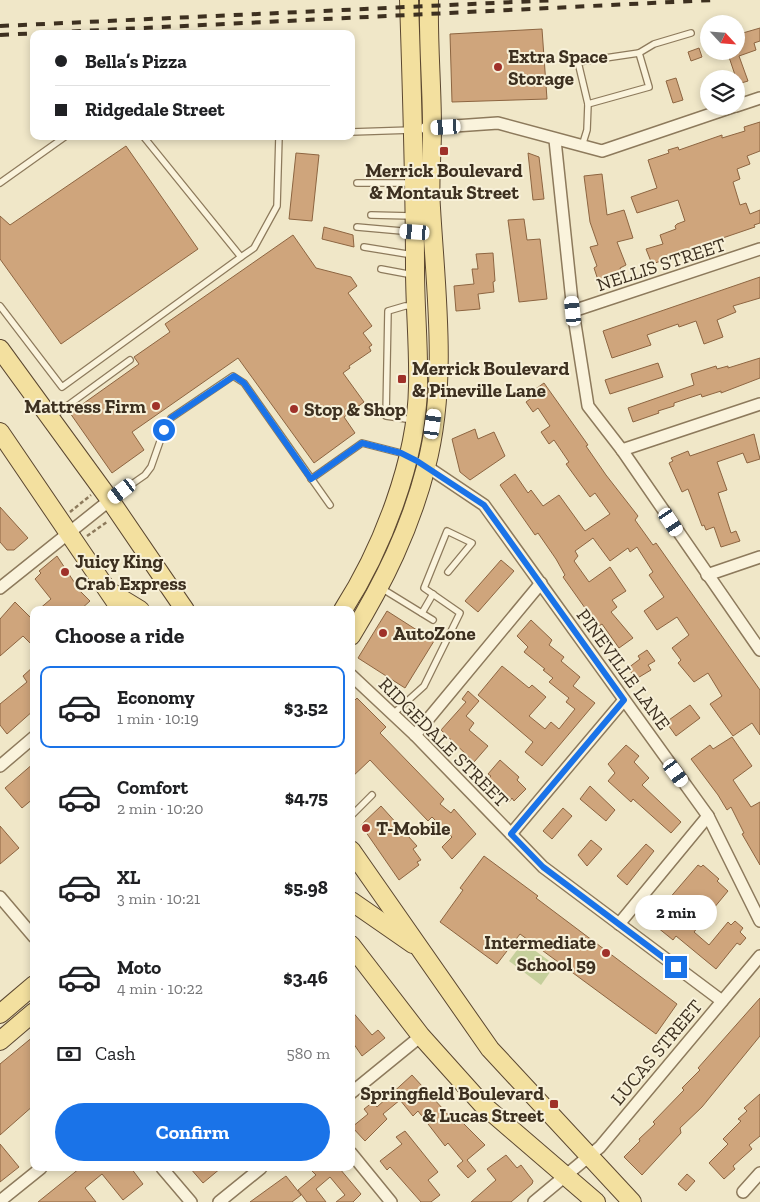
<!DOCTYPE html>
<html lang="en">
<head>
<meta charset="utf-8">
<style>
	body { margin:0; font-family:"Zilla Slab",serif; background:#f2f2f2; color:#202124; height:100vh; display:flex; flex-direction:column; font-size:19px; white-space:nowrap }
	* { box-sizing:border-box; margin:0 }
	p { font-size:16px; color:#757577 }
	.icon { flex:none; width:28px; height:28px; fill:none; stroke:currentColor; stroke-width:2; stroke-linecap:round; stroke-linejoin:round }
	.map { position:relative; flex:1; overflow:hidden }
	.panel { position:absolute; left:30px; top:606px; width:325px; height:565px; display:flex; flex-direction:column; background:#fff; border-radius:10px; box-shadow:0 2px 8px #0003 }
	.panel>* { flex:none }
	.banner { position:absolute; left:30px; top:30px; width:325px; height:110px; border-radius:10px; box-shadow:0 2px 8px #0003; display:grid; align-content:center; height:110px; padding:0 25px; background:#fff }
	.needle { width:32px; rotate:116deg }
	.tools { position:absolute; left:700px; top:15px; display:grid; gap:10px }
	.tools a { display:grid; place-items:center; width:45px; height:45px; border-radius:50%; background:#fff; box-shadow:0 2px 8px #0003; font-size:25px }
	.end { position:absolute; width:22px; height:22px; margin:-11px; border:6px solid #1a73e8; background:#fff; box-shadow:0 0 0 2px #fff }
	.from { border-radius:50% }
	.bubble { position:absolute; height:35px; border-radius:18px; background:#fff; box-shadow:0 2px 8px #0003; font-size:16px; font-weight:800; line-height:35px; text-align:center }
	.car { position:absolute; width:15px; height:30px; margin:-15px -8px; border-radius:6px; box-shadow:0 0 4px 1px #0007; background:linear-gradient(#fff 24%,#345 0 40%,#fff 0 76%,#345 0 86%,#fff 0) }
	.banner b { display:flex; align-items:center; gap:18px; height:48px; font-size:19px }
	.banner b+b { border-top:1px solid #e0e0e0 }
	.banner i { width:12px; height:12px; background:#202124 }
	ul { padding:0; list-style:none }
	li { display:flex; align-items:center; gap:15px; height:82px; margin:0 10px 8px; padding:0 15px; border:2px solid transparent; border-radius:10px }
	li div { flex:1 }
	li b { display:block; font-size:19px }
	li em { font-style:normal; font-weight:800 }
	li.active { border-color:#1a73e8 }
	li>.icon { width:45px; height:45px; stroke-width:1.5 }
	h2 { padding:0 25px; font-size:22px; line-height:60px }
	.pay { display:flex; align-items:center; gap:12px; height:55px; padding:0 25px; font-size:19px }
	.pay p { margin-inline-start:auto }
	.primary-button { display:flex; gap:10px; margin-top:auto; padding:10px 25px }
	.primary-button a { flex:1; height:58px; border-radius:30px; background:#1a73e8; color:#fff; font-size:20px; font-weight:800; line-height:58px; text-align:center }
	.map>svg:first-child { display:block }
</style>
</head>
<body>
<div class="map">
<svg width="760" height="1202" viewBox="0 0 760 1202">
	<rect width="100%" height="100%" fill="#f0e7c8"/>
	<path fill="#c5cf9b" d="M523 942 555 965 541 985 509 961Z"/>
	<g fill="#cfa57c" stroke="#8d6541">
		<path d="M760 28V41L754 43 756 50 739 56 748 81 738 84 727 51H736V35Z"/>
		<path d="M542 29 547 99 452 102 450 34Z"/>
		<path d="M699 48 702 57 691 61 688 52Z"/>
		<path d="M676 78 683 100 673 103 666 81Z"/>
		<path d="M760 122V151L747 156 750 164 737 169 740 179 733 182 740 205 746 203 750 214 760 210V223L754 225 755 227 661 259V261L652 264 646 249 663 244 660 235 676 229 675 226 677 224 685 221 678 200 637 213 631 197 657 188 648 160 669 153 668 150 678 147 679 150 722 135V138L745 131 744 127Z"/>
		<path d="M126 146 198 249 61 344 0 259V216L10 225Z"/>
		<path d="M296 153 319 155 312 221 289 219Z"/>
		<path d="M528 153 539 157 544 199 533 200Z"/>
		<path d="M602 174 607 215 624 210 633 238 617 242 626 265 620 268 621 272 616 274 617 276 599 283 594 268 597 266 590 247 598 245 590 222 584 176Z"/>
		<path d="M524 219 527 240 540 239 547 299 519 302 508 220Z"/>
		<path d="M324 227 353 235 354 247 322 239Z"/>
		<path d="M293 235 316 268 351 277 357 286 348 293 372 326 363 333 372 345 369 347 371 351 349 366 350 368 343 373 364 402 344 417 355 433 314 463 238 358 132 432 144 450 112 473 70 413 139 364 134 357 170 332 165 324Z"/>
		<path d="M493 253 495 281 493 282 494 292 478 294 480 309 456 311 454 286 474 284 472 269H478L476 254Z"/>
		<path d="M760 277V298L733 306 736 312 717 320 723 337 704 344 696 321 679 327 678 324 647 335 651 345 612 358 603 331Z"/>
		<path d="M760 358V378L721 393V391L702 397 701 394 674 403V406L658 411 659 413 633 422 628 408 694 385 691 374 716 366 717 369 728 366V368Z"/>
		<path d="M658 363 663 377 610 394 605 380Z"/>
		<path d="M544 383 588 445 586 446 606 475 638 516 635 520 653 545 656 543 760 690V735L752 723 733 736 710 704 722 696 708 673 694 682 678 663 681 660 672 648 689 635 677 617 657 630 644 611 664 597 649 575 653 572 637 547 630 552 628 548 610 561 593 538 575 551 578 556 574 561 589 582 610 567 626 591 612 600 617 607 611 612 633 638 619 648 602 624 599 626 585 608 563 577 565 575 556 559 538 533 535 535 500 485 515 474 528 493 531 490 543 506 559 495 585 531 610 514 595 493 590 497 566 464 569 462 554 440 549 444 541 432 550 426 538 408 533 412 526 402 530 399 527 395Z"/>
		<path d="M475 429 478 439 494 432 505 456 470 480 460 472 452 439Z"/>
		<path d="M754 434 760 459 747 463 743 453 717 462 727 490 718 493 731 533 736 531 740 541 721 547 714 527 706 530 704 525 702 526 688 489 682 492 669 463 673 461 671 458 688 451 690 456Z"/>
		<path d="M0 507 28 538 14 550H7L0 542Z"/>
		<path d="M57 556 80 591 90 601 80 610H38L51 599 35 579 41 573 39 571Z"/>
		<path d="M501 560 514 571 478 612 465 601Z"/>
		<path d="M15 602 34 621V647L23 636 0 656V619Z"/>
		<path d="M387 611 434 641 405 688 358 658Z"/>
		<path d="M531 620 552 640 549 645 564 657 561 661 580 677 573 686 595 703 542 766 525 752 533 742 478 695 502 666 529 688 532 685 546 697 529 716 545 729 551 722 559 729 575 709 566 702 569 698 549 682 553 678 543 670 545 669 524 652 528 647 517 636Z"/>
		<path d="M647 650 655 661 648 665 651 670 636 679 628 668 640 659 638 656Z"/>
		<path d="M34 666V710L7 734 0 725V704L27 682 23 676Z"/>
		<path d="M468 691 479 701 466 716 474 723 469 730 488 746 474 762 441 730 466 702 462 699Z"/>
		<path d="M357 698 386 727 380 733 444 799 440 804 451 813 454 809 476 834 452 859 442 847 452 837 432 817 428 821 370 760 351 778V704Z"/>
		<path d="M690 705 700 718 676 736 666 722Z"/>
		<path d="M732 737 752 766 733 780 751 807 760 802V865L742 834 744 833 731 807 727 810 718 795 691 759 710 745 713 749Z"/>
		<path d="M626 745 639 756 634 762 649 778 642 785 681 822 671 833 633 799 631 802 608 781 615 773 608 764Z"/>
		<path d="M500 760 519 777 517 780 526 789 514 801 512 798 509 802 488 779 491 776 488 774Z"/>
		<path d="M34 763V798L22 808 5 788Z"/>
		<path d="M590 786 615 810 606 821 580 799Z"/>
		<path d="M381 806 417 846 413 849 421 860 417 862 419 865 399 880 361 825Z"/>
		<path d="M563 808 572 816 552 839 543 831Z"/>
		<path d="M0 826 19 848 0 864Z"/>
		<path d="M591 840 602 849 587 866 578 855Z"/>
		<path d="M646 844 654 851 627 885 617 876Z"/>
		<path d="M484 856 538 896 536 898 677 1004 656 1034 520 934 497 964 440 922 463 890 460 888Z"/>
		<path d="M698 865 701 867 703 865 719 879 717 881 728 891 694 932 709 945 728 922 731 925 735 921 743 928 740 932 746 938 740 945 737 943 716 969 676 936 673 940 652 923 664 909 662 907Z"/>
		<path d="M760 998V1036L702 1107 680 1128 681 1133 642 1175 624 1157 640 1141 639 1139 655 1124 653 1122 684 1090 682 1088 700 1070 698 1068Z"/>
		<path d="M351 1010 372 1035 378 1030 385 1038 362 1056 351 1040Z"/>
		<path d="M34 1036V1105L0 1135V1064Z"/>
		<path d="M412 1075 454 1121 458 1118 485 1145 467 1160 476 1171 468 1178 457 1166 463 1161 448 1143 445 1146 418 1111 413 1116 400 1100 383 1114 387 1119 365 1141 352 1127 368 1114 364 1109 373 1102 377 1107Z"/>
		<path d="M760 1094V1136L749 1145 752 1149 733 1166 735 1169 724 1179 709 1163 728 1144 723 1139 741 1121 738 1119 747 1111 744 1108Z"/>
		<path d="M405 1131 438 1172 428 1180 440 1195 431 1202H421L390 1167 387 1170 380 1161 402 1144 396 1137Z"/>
		<path d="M0 1144 19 1167 0 1182Z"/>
		<path d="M506 1155 517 1168 521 1165 533 1181 532 1184 511 1202H471L496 1180 487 1169Z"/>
		<path d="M80 1168H131L143 1184 123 1200 102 1174 85 1188 96 1202H38Z"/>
		<path d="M190 1168H221L203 1183Z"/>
		<path d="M309 1168H342L340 1169 361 1194 353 1202H336L345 1195 330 1177 316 1189 326 1202H307L298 1190 316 1175Z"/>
		<path d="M687 1174 695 1181 686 1191 678 1184Z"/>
		<path d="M286 1176 301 1195 292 1202H250Z"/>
	</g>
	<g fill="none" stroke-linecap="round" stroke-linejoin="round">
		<defs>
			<g id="lane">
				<path d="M588 104 578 62 639 53"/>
				<path d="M351 132 412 130"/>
				<path d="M582 146 587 130 588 104 649 87 639 53 654 44 691 33"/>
				<path d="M0 183 66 136"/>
				<path d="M357 183H412"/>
				<path d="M371 215 412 216"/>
				<path d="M357 227 413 232"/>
				<path d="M364 247 413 255"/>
				<path d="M241 257 254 248 277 206 279 136"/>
				<path d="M381 269 413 275"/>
				<path d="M0 306 62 387 241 257 143 136"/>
				<path d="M52 417 130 360"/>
				<path d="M413 420 386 416 388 311 405 306H413"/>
				<path d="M311 479 362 443 401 453 424 464"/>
				<path d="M112 498 145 475 151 467 164 430 171 418 233 376 244 383 330 505"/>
				<path d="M381 588 433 620"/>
				<path d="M422 613 433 594"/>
				<path d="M393 714 424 686 460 613 424 588 447 531 472 543 448 572"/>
				<path d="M351 816 372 795"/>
			</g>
			<g id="street">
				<path d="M736 106 760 98"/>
				<path d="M426 128 498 123 602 151 735 106"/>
				<path d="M555 140 573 311 588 406 622 450 760 650"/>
				<path d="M573 311 760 249"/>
				<path d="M622 450 760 404"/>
				<path d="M426 466 484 505 708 816 760 921"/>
				<path d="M707 575 760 557"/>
				<path d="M0 588 110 500"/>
				<path d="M351 675 415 735 543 867 722 1001"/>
				<path d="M415 735 541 583"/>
				<path d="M0 766 34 737"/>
				<path d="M511 834 624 700"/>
				<path d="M0 897 34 937"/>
				<path d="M619 924 708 816"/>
				<path d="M351 1093 421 1036"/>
				<path d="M351 1153 391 1202"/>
				<path d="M162 1168 191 1202"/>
				<path d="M743 1192 760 1173"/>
				<path d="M0 1201 41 1168"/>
				<path d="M219 1202 261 1168"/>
				<path d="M534 1202 600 1147 760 956"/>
			</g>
			<g id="primary">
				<path d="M0 349 110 500 185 610"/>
				<path d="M0 432 121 610"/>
				<path d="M112 593 140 610"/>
				<path d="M343 610C382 549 417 460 418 386 419 347 415 308 415 269 415 179 412 90 409 0"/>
				<path d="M351 636C384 582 410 529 426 467 448 382 436 294 431 208 429 181 432 155 432 128 432 86 428 43 429 0"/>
				<path d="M351 850 490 1049 632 1202"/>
				<path d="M351 901 413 944"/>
				<path d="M351 945 421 1036 482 1104 596 1202"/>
				<path d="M0 1014 34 985"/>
				<path d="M0 1041 34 1012"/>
			</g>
		</defs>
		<use href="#lane" stroke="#8d7a5c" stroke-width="8"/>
		<use href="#street" stroke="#8d7a5c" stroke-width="14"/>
		<use href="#primary" stroke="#5b4730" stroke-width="20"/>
		<g stroke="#8d7a5c" stroke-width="2.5" stroke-dasharray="4 2.5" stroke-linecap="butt">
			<path d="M70 512 91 495"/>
			<path d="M87 536 107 522"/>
		</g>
		<use href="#lane" stroke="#faf3dc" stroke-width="5.5"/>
		<use href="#street" stroke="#faf3dc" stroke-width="11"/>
		<use href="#primary" stroke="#f3e09f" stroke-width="18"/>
		<g stroke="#3d3020" stroke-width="4" stroke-dasharray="9 9" stroke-linecap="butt">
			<path d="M0 26 557 0"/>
			<path d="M0 35 713 0"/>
		</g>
	</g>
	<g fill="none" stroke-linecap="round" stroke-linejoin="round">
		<path stroke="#1a73e8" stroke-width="6" d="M164 430 171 418 234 376 244 383 311 479 362 443 401 453 417 461 484 505 624 700 511 834 543 867 676 967"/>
	</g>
	<g fill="#9f3129" stroke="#f7f0d8" stroke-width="2">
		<circle cx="498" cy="67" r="5"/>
		<rect x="439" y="146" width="10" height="10" rx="2.5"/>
		<rect x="397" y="374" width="10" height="10" rx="2.5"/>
		<circle cx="156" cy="406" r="5"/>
		<circle cx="294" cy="409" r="5"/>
		<circle cx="65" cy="572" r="5"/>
		<circle cx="383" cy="633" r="5"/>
		<circle cx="366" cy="828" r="5"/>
		<circle cx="606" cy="953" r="5"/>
		<rect x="549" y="1099" width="10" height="10" rx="2.5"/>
	</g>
	<g text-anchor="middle" stroke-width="4" stroke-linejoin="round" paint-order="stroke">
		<g font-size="19" font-weight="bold" fill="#3d3020" stroke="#f7f0d8" text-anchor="start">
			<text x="508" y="63">Extra Space<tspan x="508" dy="22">Storage</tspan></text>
			<text x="444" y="177" text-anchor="middle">Merrick Boulevard<tspan x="444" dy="22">&amp; Montauk Street</tspan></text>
			<text x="412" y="375">Merrick Boulevard<tspan x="412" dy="22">&amp; Pineville Lane</tspan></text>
			<text x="146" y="413" text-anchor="end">Mattress Firm</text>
			<text x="304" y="416">Stop &amp; Shop</text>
			<text x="75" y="568">Juicy King<tspan x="75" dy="22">Crab Express</tspan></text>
			<text x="393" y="640">AutoZone</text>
			<text x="376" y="835">T-Mobile</text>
			<text x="596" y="949" text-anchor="end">Intermediate<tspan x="596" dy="22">School 59</tspan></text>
			<text x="544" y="1100" text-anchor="end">Springfield Boulevard<tspan x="544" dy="22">&amp; Lucas Street</tspan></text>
		</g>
		<g font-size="19" fill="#3d3020" stroke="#f7f0d8">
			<text transform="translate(661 264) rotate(-18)" y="7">NELLIS STREET</text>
			<text transform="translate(624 669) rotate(54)" y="7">PINEVILLE LANE</text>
			<text transform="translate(444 742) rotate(45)" y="7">RIDGEDALE STREET</text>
			<text transform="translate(656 1052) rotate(-50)" y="7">LUCAS STREET</text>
		</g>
	</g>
</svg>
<div class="tools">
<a><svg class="needle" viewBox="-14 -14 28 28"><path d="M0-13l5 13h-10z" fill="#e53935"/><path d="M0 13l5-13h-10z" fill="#757577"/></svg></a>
<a><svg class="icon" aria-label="layers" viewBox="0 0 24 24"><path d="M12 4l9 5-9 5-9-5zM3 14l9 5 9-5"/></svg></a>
</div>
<i class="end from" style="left:164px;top:430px"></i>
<i class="end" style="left:676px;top:967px"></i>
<div class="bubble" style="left:635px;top:895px;width:82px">2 min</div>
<i class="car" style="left:446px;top:127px;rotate:267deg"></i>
<i class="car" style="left:415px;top:232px;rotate:274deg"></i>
<i class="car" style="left:573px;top:311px;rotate:354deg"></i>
<i class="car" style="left:433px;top:424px;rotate:8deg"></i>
<i class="car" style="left:122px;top:491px;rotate:233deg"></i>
<i class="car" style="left:671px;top:522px;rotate:146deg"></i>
<i class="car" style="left:676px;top:773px;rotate:144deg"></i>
<div class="banner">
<b><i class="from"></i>Bella’s Pizza</b>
<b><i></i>Ridgedale Street</b>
</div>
<section class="panel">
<h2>Choose a ride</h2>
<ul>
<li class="active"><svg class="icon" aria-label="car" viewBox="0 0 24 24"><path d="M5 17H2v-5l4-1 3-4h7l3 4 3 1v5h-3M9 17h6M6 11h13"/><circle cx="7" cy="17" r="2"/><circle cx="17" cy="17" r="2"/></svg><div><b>Economy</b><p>1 min · 10:19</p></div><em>$3.52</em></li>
<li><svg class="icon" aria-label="car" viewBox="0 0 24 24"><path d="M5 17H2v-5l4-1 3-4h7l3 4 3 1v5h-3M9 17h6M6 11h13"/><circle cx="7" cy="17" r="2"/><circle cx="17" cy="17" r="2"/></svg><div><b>Comfort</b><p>2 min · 10:20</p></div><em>$4.75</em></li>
<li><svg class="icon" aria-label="car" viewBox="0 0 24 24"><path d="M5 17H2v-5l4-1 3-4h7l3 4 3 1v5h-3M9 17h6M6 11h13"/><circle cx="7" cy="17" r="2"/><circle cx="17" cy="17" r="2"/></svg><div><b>XL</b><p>3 min · 10:21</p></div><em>$5.98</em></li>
<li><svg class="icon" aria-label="car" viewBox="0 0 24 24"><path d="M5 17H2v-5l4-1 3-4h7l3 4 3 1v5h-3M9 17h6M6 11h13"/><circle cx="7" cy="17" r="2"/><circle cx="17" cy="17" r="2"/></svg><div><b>Moto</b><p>4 min · 10:22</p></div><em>$3.46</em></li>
</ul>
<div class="pay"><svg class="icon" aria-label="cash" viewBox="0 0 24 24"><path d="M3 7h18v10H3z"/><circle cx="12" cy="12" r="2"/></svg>Cash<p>580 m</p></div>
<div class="primary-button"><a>Confirm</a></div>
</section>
</div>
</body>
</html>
